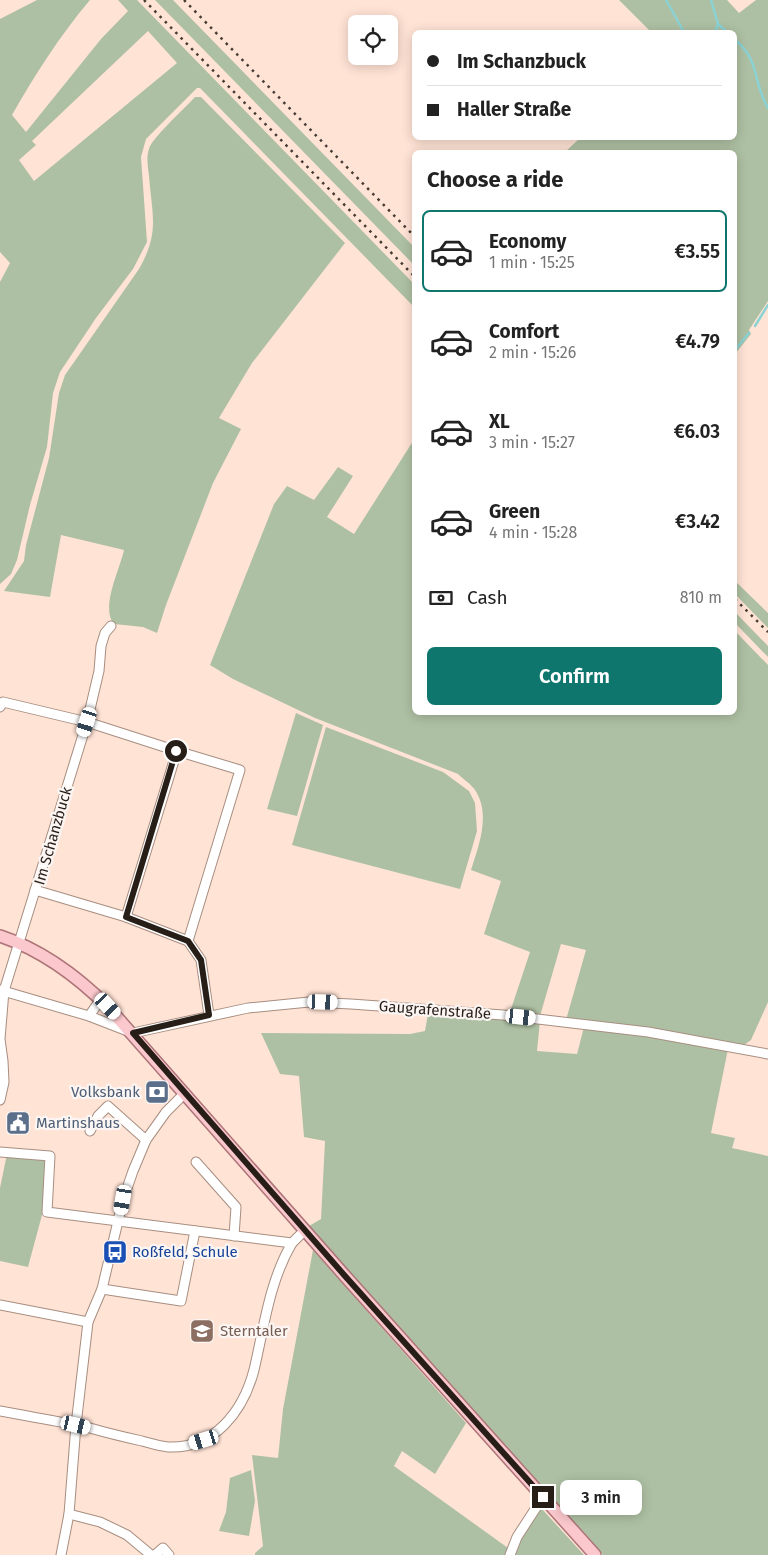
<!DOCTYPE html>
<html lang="en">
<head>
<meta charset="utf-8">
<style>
	body { margin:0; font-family:"Fira Sans",sans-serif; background:#f6f6f6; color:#222; height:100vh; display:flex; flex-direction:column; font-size:19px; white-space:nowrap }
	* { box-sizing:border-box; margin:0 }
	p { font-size:16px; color:#767676 }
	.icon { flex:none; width:28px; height:28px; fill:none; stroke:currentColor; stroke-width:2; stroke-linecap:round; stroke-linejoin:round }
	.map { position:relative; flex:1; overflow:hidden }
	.sheet { position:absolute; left:412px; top:150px; width:325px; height:565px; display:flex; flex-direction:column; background:#fff; border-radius:8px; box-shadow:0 2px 12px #0003 }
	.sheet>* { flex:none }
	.hud { position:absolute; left:412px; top:30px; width:325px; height:110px; border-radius:8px; box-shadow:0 2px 12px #0003; display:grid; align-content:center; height:110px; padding:0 15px; background:#fff }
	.buttons { position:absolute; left:348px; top:15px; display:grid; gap:10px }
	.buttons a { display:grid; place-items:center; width:50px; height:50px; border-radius:8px; background:#fff; box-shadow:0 2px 12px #0003; font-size:25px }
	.end { position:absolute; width:22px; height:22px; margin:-11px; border:6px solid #271e18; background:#fff; box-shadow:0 0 0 2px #fff }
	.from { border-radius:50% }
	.bubble { position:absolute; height:35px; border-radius:8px; background:#fff; box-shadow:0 2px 12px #0003; font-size:16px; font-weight:600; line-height:35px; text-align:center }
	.car { position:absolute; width:15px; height:30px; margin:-15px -8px; border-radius:6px; box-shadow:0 0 4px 1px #0007; background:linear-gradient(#fff 24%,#345 0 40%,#fff 0 76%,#345 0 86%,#fff 0) }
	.hud b { display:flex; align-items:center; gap:18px; height:48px; font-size:19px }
	.hud b+b { border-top:1px solid #e0e0e0 }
	.hud i { width:12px; height:12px; background:#222 }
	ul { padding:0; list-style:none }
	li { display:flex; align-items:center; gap:15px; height:82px; margin:0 10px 8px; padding:0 5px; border:2px solid transparent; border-radius:8px }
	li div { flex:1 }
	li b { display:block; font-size:19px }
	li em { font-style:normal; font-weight:600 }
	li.selected { border-color:#0f766e }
	li>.icon { width:45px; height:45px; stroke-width:1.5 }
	h2 { padding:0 15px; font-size:22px; line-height:60px }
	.pay { display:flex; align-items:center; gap:12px; height:55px; padding:0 15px; font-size:19px }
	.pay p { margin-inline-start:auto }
	.action { display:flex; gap:10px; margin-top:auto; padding:10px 15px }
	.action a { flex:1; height:58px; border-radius:8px; background:#0f766e; color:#fff; font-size:20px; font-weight:600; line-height:58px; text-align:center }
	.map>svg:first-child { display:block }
</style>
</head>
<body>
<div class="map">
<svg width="768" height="1555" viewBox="0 0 768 1555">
	<rect width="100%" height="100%" fill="#ffe3d5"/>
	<g fill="#aec0a3" fill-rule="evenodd">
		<path d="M37 0H90C59 37 36 73 12 115L26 132 101 39 128 11 118 0H137L415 285V308L200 88H197L146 139 141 157 147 242 133 269 96 318 60 372 53 393 47 447 30 505 17 560 11 574 0 584V282L10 263 0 252V19ZM148 31 177 63 34 181 19 160 36 145 32 141Z"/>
		<path d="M155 0H173L415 248V266Z"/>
		<path d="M619 0H727L739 13 756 0H768V301L749 330 751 334 735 354V152H565L580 138H735V32H651Z"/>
		<path d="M195 97H201L345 243 252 363 219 418 241 429 213 483 166 605 157 633 143 627 114 624C100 608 120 569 124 550L61 535 50 597 4 591 24 561 26 545 49 458 59 393 65 375 139 269C160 232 152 215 149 176 148 167 146 157 149 149 151 139 186 107 195 97Z"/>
		<path d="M415 438V712H735V631L768 665V1002L751 1040 744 1045H735L566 1020 586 950 561 944 540 1016 510 1012 530 952 484 934 501 881 471 870C479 845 491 814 475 790 471 784 463 779 458 774L315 718 233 679 210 665 274 504 287 486 314 500 338 467 353 476 327 517 354 534Z"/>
		<path d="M735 581 768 613V628L735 594Z"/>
		<path d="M735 612 768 646V657L735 623Z"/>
		<path d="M296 713 323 725 297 816 267 809Z"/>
		<path d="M326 727 443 772 469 791 475 803 477 831 460 889 292 845Z"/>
		<path d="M428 1014 540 1021 537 1051 577 1054 584 1027 657 1037 728 1049 711 1133 735 1138 732 1148 768 1156V1555H603L309 1226 321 1219 325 1141 304 1137 299 1076 280 1074 261 1033 410 1034 425 1031Z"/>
		<path d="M7 1154 47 1158 42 1215 28 1267 0 1261V1188Z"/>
		<path d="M313 1250 466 1423 435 1474 402 1451 394 1466 508 1548V1555H255V1553L263 1546 252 1455 278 1458 283 1409Z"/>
		<path d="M251 1470 255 1501 249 1536 219 1531 226 1512 230 1478Z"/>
		<path d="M542 1509 584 1555H515C519 1537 527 1520 542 1509Z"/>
	</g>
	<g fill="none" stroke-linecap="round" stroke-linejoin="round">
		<g stroke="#8ad2d4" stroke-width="2.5">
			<path d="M666 0 684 32"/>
			<path d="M711 0 718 24 727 32"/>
			<path d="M715 32 718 24"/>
			<path d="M735 40C760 59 753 84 768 108"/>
			<path d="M755 326 768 305"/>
			<path d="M735 350 749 333"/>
		</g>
		<defs>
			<g id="minor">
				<path d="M0 707 3 702 87 722 177 751 126 917"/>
				<path d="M177 751 240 770 188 941"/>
				<path d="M35 890 126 917 188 941 201 960 209 1015"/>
				<path d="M0 990 89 1016 133 1033 248 1008 309 1002 351 1004 503 1015 648 1032 768 1054"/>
				<path d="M89 1016 101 999"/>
				<path d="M0 1100 4 1082 3 1061 0 1039 4 991 87 722 99 671 101 646 105 633 111 626"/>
				<path d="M90 1131 98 1116 108 1106 146 1140"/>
				<path d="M0 1152 50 1156 47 1212 292 1243 305 1230"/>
				<path d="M196 1162 236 1207 234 1236"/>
				<path d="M102 1289 181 1301 195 1231"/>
				<path d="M0 1305 88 1322"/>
				<path d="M0 1411C30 1417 60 1421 90 1428 107 1433 124 1437 142 1441 150 1443 159 1446 168 1447 214 1449 243 1412 254 1370 264 1328 269 1282 292 1243"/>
				<path d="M69 1514 100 1522 127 1535 151 1555"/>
				<path d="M61 1555 69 1514 76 1425 88 1322 102 1289 123 1200 133 1171 146 1140 166 1112 185 1093"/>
				<path d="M155 1555 163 1548 169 1555"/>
				<path d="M510 1555 517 1537 543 1497"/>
			</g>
			<path id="major" d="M0 936C42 950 77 976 108 1007L345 1276 595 1555"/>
		</defs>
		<use href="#minor" stroke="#a78e80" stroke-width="11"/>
		<use href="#major" stroke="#ae7478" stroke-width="14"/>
		<use href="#minor" stroke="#fff" stroke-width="9"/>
		<use href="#major" stroke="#fac8cd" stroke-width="11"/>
		<g stroke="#473b34" stroke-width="2.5" stroke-dasharray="2.5 5" stroke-linecap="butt">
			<path d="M144 0 415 277"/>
			<path d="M184 0 415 237"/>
			<path d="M735 599 768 632"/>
		</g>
	</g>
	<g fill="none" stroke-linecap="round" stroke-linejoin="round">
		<path stroke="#271e18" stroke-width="6" d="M176 751 126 917 188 941 201 960 209 1015 133 1033 345 1276 543 1497"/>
	</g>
	<defs>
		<symbol id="bank-square" viewBox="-11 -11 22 22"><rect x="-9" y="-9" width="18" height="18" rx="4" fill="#5c6f8a" stroke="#fbf6f3"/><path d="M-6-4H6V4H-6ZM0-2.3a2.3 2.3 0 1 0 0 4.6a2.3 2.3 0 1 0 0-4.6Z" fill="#fff"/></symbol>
		<symbol id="civic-square" viewBox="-11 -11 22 22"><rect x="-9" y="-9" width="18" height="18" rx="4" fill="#5c6f8a" stroke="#fbf6f3"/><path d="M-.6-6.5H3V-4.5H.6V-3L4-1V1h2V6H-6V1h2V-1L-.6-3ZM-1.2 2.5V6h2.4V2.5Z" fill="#fff"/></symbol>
		<symbol id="bus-square" viewBox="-11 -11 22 22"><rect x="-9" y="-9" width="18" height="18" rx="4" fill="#1a4fb4" stroke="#fbf6f3"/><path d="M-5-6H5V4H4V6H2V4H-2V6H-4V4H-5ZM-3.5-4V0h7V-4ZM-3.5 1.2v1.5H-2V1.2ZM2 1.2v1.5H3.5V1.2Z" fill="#fff"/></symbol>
		<symbol id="school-square" viewBox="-11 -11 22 22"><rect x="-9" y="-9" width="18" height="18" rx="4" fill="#8d6e63" stroke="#fbf6f3"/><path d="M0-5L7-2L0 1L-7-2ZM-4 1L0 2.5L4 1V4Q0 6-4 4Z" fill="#fff"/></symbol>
	</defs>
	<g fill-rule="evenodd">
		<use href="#bank-square" x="143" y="1078" width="28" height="28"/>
		<use href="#civic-square" x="4" y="1109" width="28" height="28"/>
		<use href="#bus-square" x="101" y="1238" width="28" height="28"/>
		<use href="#school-square" x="188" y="1317" width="28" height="28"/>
	</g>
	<g text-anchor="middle" stroke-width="4.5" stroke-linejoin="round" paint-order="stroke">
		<g font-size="15" fill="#271e18" stroke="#fbf6f3">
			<text transform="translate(53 836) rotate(-74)" y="5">Im Schanzbuck</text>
			<text transform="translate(435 1010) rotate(4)" y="5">Gaugrafenstraße</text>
		</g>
		<g font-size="15" fill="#4e5e75" stroke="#fbf6f3" text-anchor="end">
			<text x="140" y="1097">Volksbank</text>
			<text x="36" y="1128" text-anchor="start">Martinshaus</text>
		</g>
		<g font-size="15" fill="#164399" stroke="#fbf6f3" text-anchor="start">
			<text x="132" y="1257">Roßfeld, Schule</text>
		</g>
		<g font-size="15" fill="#785e54" stroke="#fbf6f3" text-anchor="start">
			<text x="220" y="1336">Sterntaler</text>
		</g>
	</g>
</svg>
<div class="buttons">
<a><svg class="icon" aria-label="locate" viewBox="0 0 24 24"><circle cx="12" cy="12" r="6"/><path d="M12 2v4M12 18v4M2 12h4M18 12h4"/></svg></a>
</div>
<i class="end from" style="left:176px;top:751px"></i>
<i class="end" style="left:543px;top:1497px"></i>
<div class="bubble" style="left:560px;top:1480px;width:82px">3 min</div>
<i class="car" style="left:87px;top:722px;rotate:198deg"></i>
<i class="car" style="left:323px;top:1002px;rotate:92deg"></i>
<i class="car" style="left:108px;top:1006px;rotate:137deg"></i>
<i class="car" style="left:521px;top:1017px;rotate:96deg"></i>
<i class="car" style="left:123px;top:1200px;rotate:190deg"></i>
<i class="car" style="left:76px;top:1425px;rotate:103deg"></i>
<i class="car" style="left:204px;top:1440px;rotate:253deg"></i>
<div class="hud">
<b><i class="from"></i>Im Schanzbuck</b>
<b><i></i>Haller Straße</b>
</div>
<section class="sheet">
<h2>Choose a ride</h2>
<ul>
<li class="selected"><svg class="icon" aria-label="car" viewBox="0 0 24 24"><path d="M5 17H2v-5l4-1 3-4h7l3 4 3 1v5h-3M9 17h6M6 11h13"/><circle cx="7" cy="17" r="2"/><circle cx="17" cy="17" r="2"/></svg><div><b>Economy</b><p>1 min · 15:25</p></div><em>€3.55</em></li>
<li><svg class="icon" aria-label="car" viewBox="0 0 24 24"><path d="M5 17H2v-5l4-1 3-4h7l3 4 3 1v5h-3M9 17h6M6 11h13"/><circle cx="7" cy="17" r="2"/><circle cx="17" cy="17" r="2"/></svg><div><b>Comfort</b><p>2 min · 15:26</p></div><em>€4.79</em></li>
<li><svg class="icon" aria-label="car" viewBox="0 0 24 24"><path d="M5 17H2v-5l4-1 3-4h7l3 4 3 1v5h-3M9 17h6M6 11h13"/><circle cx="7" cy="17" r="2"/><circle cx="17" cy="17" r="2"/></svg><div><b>XL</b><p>3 min · 15:27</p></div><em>€6.03</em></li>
<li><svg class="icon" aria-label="car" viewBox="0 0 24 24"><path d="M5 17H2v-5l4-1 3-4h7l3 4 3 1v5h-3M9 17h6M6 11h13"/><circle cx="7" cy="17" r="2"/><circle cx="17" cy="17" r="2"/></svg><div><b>Green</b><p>4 min · 15:28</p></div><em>€3.42</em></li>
</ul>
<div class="pay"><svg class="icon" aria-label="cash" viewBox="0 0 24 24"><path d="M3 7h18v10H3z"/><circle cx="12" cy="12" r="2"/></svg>Cash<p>810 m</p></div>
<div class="action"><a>Confirm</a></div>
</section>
</div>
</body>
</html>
